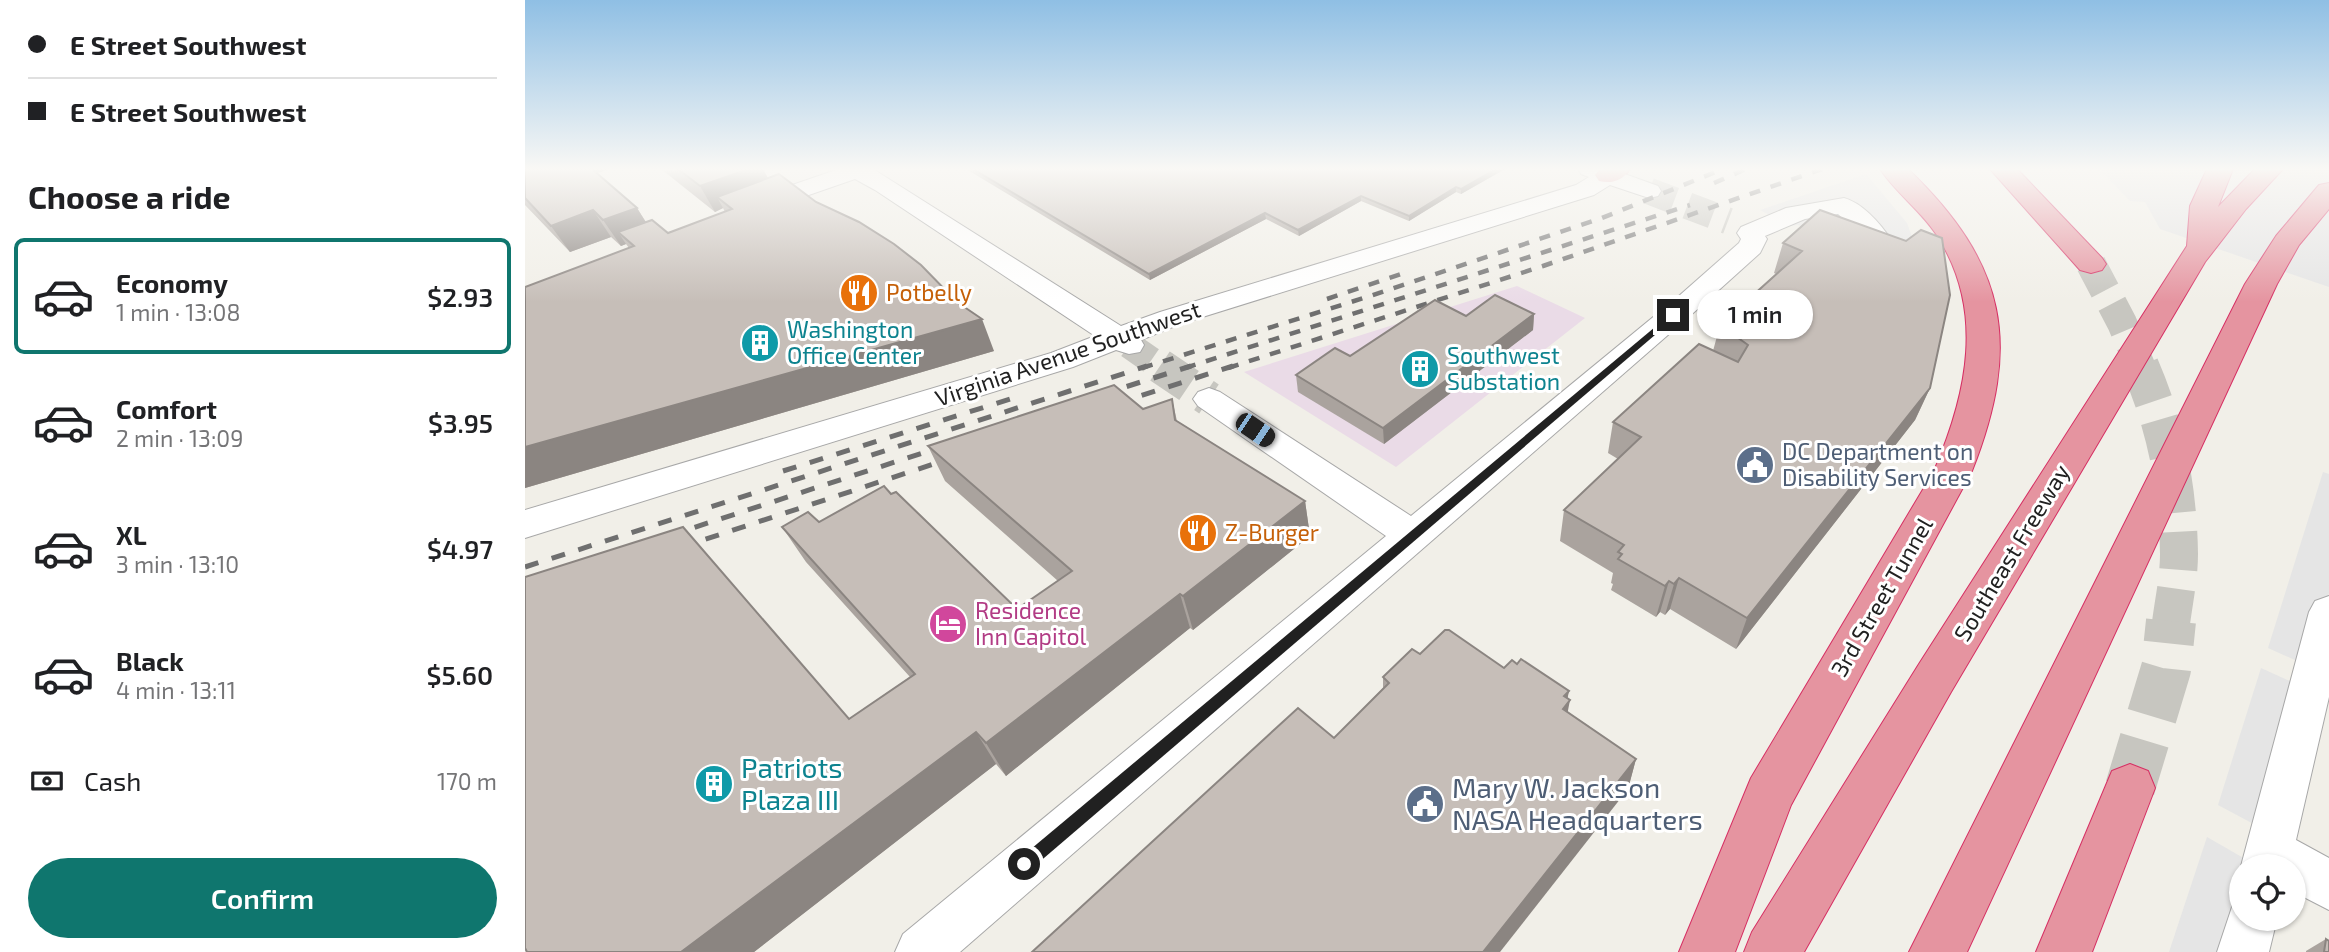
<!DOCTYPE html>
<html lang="en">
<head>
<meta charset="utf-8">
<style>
	body { margin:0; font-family:"Exo 2",sans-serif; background:#f2f2f2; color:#202124; height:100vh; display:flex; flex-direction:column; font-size:26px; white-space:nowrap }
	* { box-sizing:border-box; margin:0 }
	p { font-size:23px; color:#757577 }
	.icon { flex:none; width:38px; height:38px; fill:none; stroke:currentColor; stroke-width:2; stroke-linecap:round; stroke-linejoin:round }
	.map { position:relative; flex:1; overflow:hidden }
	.details { display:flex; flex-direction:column; background:#fff; width:525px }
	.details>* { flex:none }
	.top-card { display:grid; align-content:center; height:154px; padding:0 28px; background:#fff }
	.controls { position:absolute; left:1704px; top:854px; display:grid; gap:14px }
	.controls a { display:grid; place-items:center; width:77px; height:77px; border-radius:50%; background:#fff; box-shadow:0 2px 5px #0004; font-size:35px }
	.end { position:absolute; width:32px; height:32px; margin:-16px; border:9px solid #212121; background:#fff; box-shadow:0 0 0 4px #fff }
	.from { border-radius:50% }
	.bubble { position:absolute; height:49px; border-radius:24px; background:#fff; box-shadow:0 2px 5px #0004; font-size:23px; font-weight:600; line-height:49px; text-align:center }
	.car { position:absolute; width:21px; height:42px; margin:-21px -10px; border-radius:9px; box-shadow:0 0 5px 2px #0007; background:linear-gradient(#222 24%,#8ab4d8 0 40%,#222 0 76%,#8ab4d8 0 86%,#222 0) }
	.top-card b { display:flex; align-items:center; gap:24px; height:66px; font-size:26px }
	.top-card b+b { border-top:2px solid #e0e0e0 }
	.top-card i { width:18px; height:18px; background:#202124 }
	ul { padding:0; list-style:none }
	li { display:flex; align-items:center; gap:21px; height:116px; margin:0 14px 10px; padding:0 14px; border:4px solid transparent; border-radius:10px }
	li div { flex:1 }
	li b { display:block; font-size:26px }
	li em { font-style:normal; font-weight:600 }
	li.current { border-color:#0f766e }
	li>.icon { width:63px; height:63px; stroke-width:1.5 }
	h2 { padding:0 28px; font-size:32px; line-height:84px }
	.pay { display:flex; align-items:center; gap:18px; height:77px; padding:0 28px; font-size:26px }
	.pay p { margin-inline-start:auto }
	.button { display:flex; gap:14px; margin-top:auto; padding:14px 28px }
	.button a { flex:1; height:80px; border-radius:42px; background:#0f766e; color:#fff; font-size:28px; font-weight:600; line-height:80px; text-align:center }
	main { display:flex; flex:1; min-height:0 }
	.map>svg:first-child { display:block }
</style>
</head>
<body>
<main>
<section class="details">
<div class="top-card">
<b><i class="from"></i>E Street Southwest</b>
<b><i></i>E Street Southwest</b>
</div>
<h2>Choose a ride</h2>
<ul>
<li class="current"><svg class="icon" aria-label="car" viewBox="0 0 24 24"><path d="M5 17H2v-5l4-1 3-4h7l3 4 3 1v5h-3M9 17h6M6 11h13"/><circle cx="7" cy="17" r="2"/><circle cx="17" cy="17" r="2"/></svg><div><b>Economy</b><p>1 min · 13:08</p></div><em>$2.93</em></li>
<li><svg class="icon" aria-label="car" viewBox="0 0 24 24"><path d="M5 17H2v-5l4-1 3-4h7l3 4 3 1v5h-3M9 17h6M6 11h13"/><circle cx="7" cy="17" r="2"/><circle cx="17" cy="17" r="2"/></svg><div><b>Comfort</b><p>2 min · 13:09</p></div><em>$3.95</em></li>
<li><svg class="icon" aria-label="car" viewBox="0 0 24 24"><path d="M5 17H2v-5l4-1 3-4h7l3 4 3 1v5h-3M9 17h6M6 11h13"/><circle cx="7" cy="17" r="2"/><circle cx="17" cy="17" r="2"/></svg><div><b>XL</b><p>3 min · 13:10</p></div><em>$4.97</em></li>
<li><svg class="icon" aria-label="car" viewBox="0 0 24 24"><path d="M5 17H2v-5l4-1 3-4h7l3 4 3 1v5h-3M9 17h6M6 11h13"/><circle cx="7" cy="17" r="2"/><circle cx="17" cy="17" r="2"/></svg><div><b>Black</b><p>4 min · 13:11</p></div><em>$5.60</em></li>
</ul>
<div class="pay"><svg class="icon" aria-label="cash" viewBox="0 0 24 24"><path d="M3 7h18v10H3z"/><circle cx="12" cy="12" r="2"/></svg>Cash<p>170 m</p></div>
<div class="button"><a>Confirm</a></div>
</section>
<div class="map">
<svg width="1804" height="952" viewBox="0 0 1804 952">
	<rect width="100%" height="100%" fill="#f1efe8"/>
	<path fill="#eadbe7" d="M992 286 1060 318 871 467 719 372Z"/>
	<g fill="#e5e5e5">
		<path d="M1574 169H1804V287L1635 229 1620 202 1605 201Z"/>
		<path d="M1341 174 1382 223 1397 265 1273 225 1264 226 1244 218 1246 216 1235 210Z"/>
		<path d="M1798 472 1804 474V593L1783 666 1743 648Z"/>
		<path d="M1736 668 1778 687 1738 829 1693 805Z"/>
		<path d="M1682 837 1729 864 1717 866V914L1707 952H1644Z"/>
	</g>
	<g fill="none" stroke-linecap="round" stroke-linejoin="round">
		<g stroke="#c7c6c0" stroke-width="27" stroke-dasharray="27 14" stroke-linecap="butt">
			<path d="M1124 191 1203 221"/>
			<path d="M604 345 637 368"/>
		</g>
		<path stroke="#c7c6c0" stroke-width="35" stroke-dasharray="35 18" stroke-linecap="butt" d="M635 366 684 399"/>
		<path stroke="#c7c6c0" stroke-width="30" stroke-dasharray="30 15" stroke-linecap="butt" d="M1566 264 1597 323 1616 368"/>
		<path stroke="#c7c6c0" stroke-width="38" stroke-dasharray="38 19" stroke-linecap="butt" d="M1615 366C1641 426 1653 488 1654 554 1654 577 1649 600 1646 623"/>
		<path stroke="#c7c6c0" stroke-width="50" stroke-dasharray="50 25" stroke-linecap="butt" d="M1605 788 1641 669 1646 621"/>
		<defs>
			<g id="minor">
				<path d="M314 169H348L596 326 635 312 1051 185 1064 177 1056 174 1053 169H1086L1133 186 1136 191 1133 196 1124 198 1085 185 1069 195 655 324 616 340 619 345 615 352 604 354 591 350 548 367 0 538V510L526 353 570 336 350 190 330 179 229 214 220 211 216 206 220 201Z"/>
				<path d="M1319 198C1340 204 1358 227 1370 245L1366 251 1357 253 1348 251 1335 234 1313 214 1280 219 1240 236 1242 239 1235 253 1175 307 435 952H370L378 934 861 536 673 406 668 399 673 392 684 388 695 392 886 516 1155 295 1214 243 1216 239 1212 233 1216 227 1261 208Z"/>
				<path d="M1804 596V697L1771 840 1804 858V910L1769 892V866H1717V869L1716 866 1784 612 1790 601Z"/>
				<path d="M1717 898V919H1752L1744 952H1692L1709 901Z"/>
			</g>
			<g id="highway">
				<path d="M1075 169H1105C1097 181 1087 184 1074 181L1070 175Z"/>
				<path d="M1355 169H1383C1482 264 1497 344 1447 471L1266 805 1210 952H1154L1226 778 1409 471C1442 394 1461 310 1411 234 1395 210 1371 193 1355 169Z"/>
				<path d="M1465 169H1492L1577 258 1581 264 1577 270 1566 273 1555 270Z"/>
				<path d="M1682 169H1708L1693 207 1730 169H1758L1721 209 1680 262 1426 692 1279 952H1219L1227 932 1394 664 1662 246 1665 206Z"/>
				<path d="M1804 183V209L1774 245 1752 284 1442 952H1384L1720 284 1751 236 1794 185Z"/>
				<path d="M1605 764 1623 771 1630 788 1567 952H1511L1587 771Z"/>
			</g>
		</defs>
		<use href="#minor" stroke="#a8a8a8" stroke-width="2"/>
		<use href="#highway" stroke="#d62f63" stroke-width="2"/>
		<use href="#minor" fill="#fff" fill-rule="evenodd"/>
		<use href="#highway" fill="#e594a0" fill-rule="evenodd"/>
		<g stroke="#6f6f6f" stroke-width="4.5" stroke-dasharray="11 11" stroke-linecap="butt">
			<path d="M1189 183 1221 169"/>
			<path d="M802 299 882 272"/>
			<path d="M617 368 845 296 1077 218 1198 169"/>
			<path d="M660 368 1165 205"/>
			<path d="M703 368 1018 266 1297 169"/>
		</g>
		<g stroke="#6f6f6f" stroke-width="5" stroke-dasharray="14 14" stroke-linecap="butt">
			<path d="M575 395 666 366"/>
			<path d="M590 404 708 366"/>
			<path d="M258 471 485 399"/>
			<path d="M143 536 422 445"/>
			<path d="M154 548 430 457"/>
			<path d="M0 567 622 366"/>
		</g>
	</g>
	<g fill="#aaa39e">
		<path d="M0 169 72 173 112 208 121 222 143 233 200 212 198 208 190 212 136 169H238L243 178 469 351 0 488V287L104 248 101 244 96 246 86 237 45 252 0 205Z"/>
		<path d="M441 169H980L936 194 931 192 884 221 836 201 774 236 741 219 625 280Z"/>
		<path d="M1295 210 1405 388 1390 420 1211 649 1145 609 1140 615 1135 612 1131 617 1086 590 1088 584 1086 583 1088 573 1035 541 1039 510 1093 459 1083 453 1088 422 1188 351 1195 325 1251 274 1249 273 1258 243Z"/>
		<path d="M1009 314 1008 330 859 444 773 392 771 375 941 316Z"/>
		<path d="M647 399 652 421 780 501 785 536 668 630 665 628 481 776 471 764 229 952H2L324 719 385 677 281 562 257 527 294 522 366 494 492 609 533 581 420 481 403 446 618 409Z"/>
		<path d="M895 654 979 668 992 664 1044 691 1042 698 1043 712 1111 759 1103 789 809 738 858 688V677Z"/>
		<path d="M1801 939 1804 952H1781V951Z"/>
	</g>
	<g fill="#8b8581">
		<path d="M58 169H85L63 176Z"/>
		<path d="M224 169H238L249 190 192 197 198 208 190 212 175 186Z"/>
		<path d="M971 169H980L936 194V189Z"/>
		<path d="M931 187V192L884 221V216Z"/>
		<path d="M836 196V201L774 236 773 230Z"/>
		<path d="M112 208 128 234 93 232 101 244 96 246 78 220Z"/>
		<path d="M68 210 86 237 45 252 26 226Z"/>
		<path d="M740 213 741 219 625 280 624 274Z"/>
		<path d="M1009 314 1008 330 859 444 858 428Z"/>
		<path d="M457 319 469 351 0 488V447Z"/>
		<path d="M1405 388 1390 420 1211 649 1222 618Z"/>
		<path d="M780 501 785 536 668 630 658 596Z"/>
		<path d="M1154 578 1145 609 1140 615 1149 584Z"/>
		<path d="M1144 581 1135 612 1131 617 1140 586Z"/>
		<path d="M655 594 665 628 481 776 461 743Z"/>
		<path d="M1044 691 1041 706 1045 700 1039 731V696Z"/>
		<path d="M451 732 471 764 229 952H156Z"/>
		<path d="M1111 759 1103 789 975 952H958Z"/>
	</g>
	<g fill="#c6beb8" stroke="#8b8581" stroke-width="2">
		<path d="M0 169H67L112 208 78 220 68 210 26 226 0 198Z"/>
		<path d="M153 169H224L175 186Z"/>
		<path d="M448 169H971L936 189 931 187 884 216 836 196 773 230 740 213 624 274Z"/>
		<path d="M254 174 291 202 334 222 369 244 396 265 432 302 457 319 0 447V287L109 246 93 232 127 220 143 233 207 209 192 197Z"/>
		<path d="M1295 210 1381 241 1396 230 1417 238 1425 295 1405 388 1222 618 1154 578 1149 584 1144 581 1140 586 1093 559 1097 554 1093 552 1099 545 1039 510 1116 437 1088 422 1174 344 1213 362 1223 345 1195 325 1277 251 1258 243Z"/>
		<path d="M970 295 1009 314 858 428 771 375 810 348 825 356 910 300 941 316Z"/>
		<path d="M589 385 618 409 647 399 650 420 780 501 658 596 655 594 461 743 451 732 156 952H2L0 948V577L158 527 324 719 390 674 257 527 283 512 294 522 359 486 366 494 371 492 492 609 547 571 403 446Z"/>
		<path d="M920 630H924L979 668 987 660 992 664 996 659 1044 691 1039 696 1045 700 1038 709 1111 759 958 952H507L773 708 809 738 864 683 858 677 887 649 895 654Z"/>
		<path d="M1801 939 1804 941V952H1799Z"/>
	</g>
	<linearGradient id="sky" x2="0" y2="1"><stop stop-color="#8fbfe4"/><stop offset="0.56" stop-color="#f9f8f5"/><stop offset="1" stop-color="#f9f8f5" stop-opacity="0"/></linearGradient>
	<rect width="1804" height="302" fill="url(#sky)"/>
	<path fill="#212121" d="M1148 312 1153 315 1151 317 505 870 499 872 494 870 492 864 494 859Z"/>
	<defs>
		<symbol id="restaurant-disc" viewBox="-11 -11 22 22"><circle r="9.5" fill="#e8710a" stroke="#fff"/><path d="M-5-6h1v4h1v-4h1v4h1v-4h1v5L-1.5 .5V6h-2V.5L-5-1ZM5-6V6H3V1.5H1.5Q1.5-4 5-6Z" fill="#fff"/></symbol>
		<symbol id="building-disc" viewBox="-11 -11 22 22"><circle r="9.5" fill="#0f9aa8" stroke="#fff"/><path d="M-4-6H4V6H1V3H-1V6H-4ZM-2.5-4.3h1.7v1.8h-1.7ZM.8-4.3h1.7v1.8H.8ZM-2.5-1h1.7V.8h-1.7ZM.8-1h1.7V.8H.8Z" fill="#fff"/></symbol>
		<symbol id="civic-disc" viewBox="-11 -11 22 22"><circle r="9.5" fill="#5c6f8a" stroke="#fff"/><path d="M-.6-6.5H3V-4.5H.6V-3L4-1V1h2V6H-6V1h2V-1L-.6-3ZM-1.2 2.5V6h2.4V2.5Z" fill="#fff"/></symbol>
		<symbol id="hotel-disc" viewBox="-11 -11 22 22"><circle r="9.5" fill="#d1479c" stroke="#fff"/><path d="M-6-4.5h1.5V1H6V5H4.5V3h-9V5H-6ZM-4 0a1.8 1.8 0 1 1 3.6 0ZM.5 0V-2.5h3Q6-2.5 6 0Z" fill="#fff"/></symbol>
	</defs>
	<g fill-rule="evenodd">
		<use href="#restaurant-disc" x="312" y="271" width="44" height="44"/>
		<use href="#building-disc" x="213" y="321" width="44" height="44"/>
		<use href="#building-disc" x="873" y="347" width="44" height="44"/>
		<use href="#civic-disc" x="1208" y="443" width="44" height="44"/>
		<use href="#restaurant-disc" x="651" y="511" width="44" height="44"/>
		<use href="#hotel-disc" x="401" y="602" width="44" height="44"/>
		<use href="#building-disc" x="167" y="762" width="44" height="44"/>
		<use href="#civic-disc" x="878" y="782" width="44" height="44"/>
	</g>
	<g text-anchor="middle" stroke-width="6" stroke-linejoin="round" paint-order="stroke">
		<g font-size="23" fill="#c56008" stroke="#fff" text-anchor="start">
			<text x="361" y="301">Potbelly</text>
			<text x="700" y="541">Z-Burger</text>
		</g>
		<g font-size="23" fill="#0d838f" stroke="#fff" text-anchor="start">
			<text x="262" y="338">Washington<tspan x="262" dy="26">Office Center</tspan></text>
			<text x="922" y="364">Southwest<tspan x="922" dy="26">Substation</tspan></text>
		</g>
		<g font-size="23" fill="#212121" stroke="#fff">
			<text transform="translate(543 354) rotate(-19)" y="8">Virginia Avenue Southwest</text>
			<text transform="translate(1487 553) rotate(-59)" y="8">Southeast Freeway</text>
			<text transform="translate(1357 597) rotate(-60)" y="8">3rd Street Tunnel</text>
		</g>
		<g font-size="23" fill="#4e5e75" stroke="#fff" text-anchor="start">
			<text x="1257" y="460">DC Department on<tspan x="1257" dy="26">Disability Services</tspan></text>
		</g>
		<g font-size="23" fill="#b23c85" stroke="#fff" text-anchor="start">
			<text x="450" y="619">Residence<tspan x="450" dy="26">Inn Capitol</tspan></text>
		</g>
		<g font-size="28" fill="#0d838f" stroke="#fff" text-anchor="start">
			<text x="216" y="778">Patriots<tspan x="216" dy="32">Plaza III</tspan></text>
		</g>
		<g font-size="28" fill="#4e5e75" stroke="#fff" text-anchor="start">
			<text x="927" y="798">Mary W. Jackson<tspan x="927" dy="32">NASA Headquarters</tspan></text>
		</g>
	</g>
</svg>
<div class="controls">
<a><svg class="icon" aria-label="locate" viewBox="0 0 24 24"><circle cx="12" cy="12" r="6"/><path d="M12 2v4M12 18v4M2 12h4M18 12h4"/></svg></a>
</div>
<i class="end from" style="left:499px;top:864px"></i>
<i class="end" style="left:1148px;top:315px"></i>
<div class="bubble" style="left:1172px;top:290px;width:116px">1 min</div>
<i class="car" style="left:730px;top:430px;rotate:124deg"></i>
</div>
</main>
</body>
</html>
